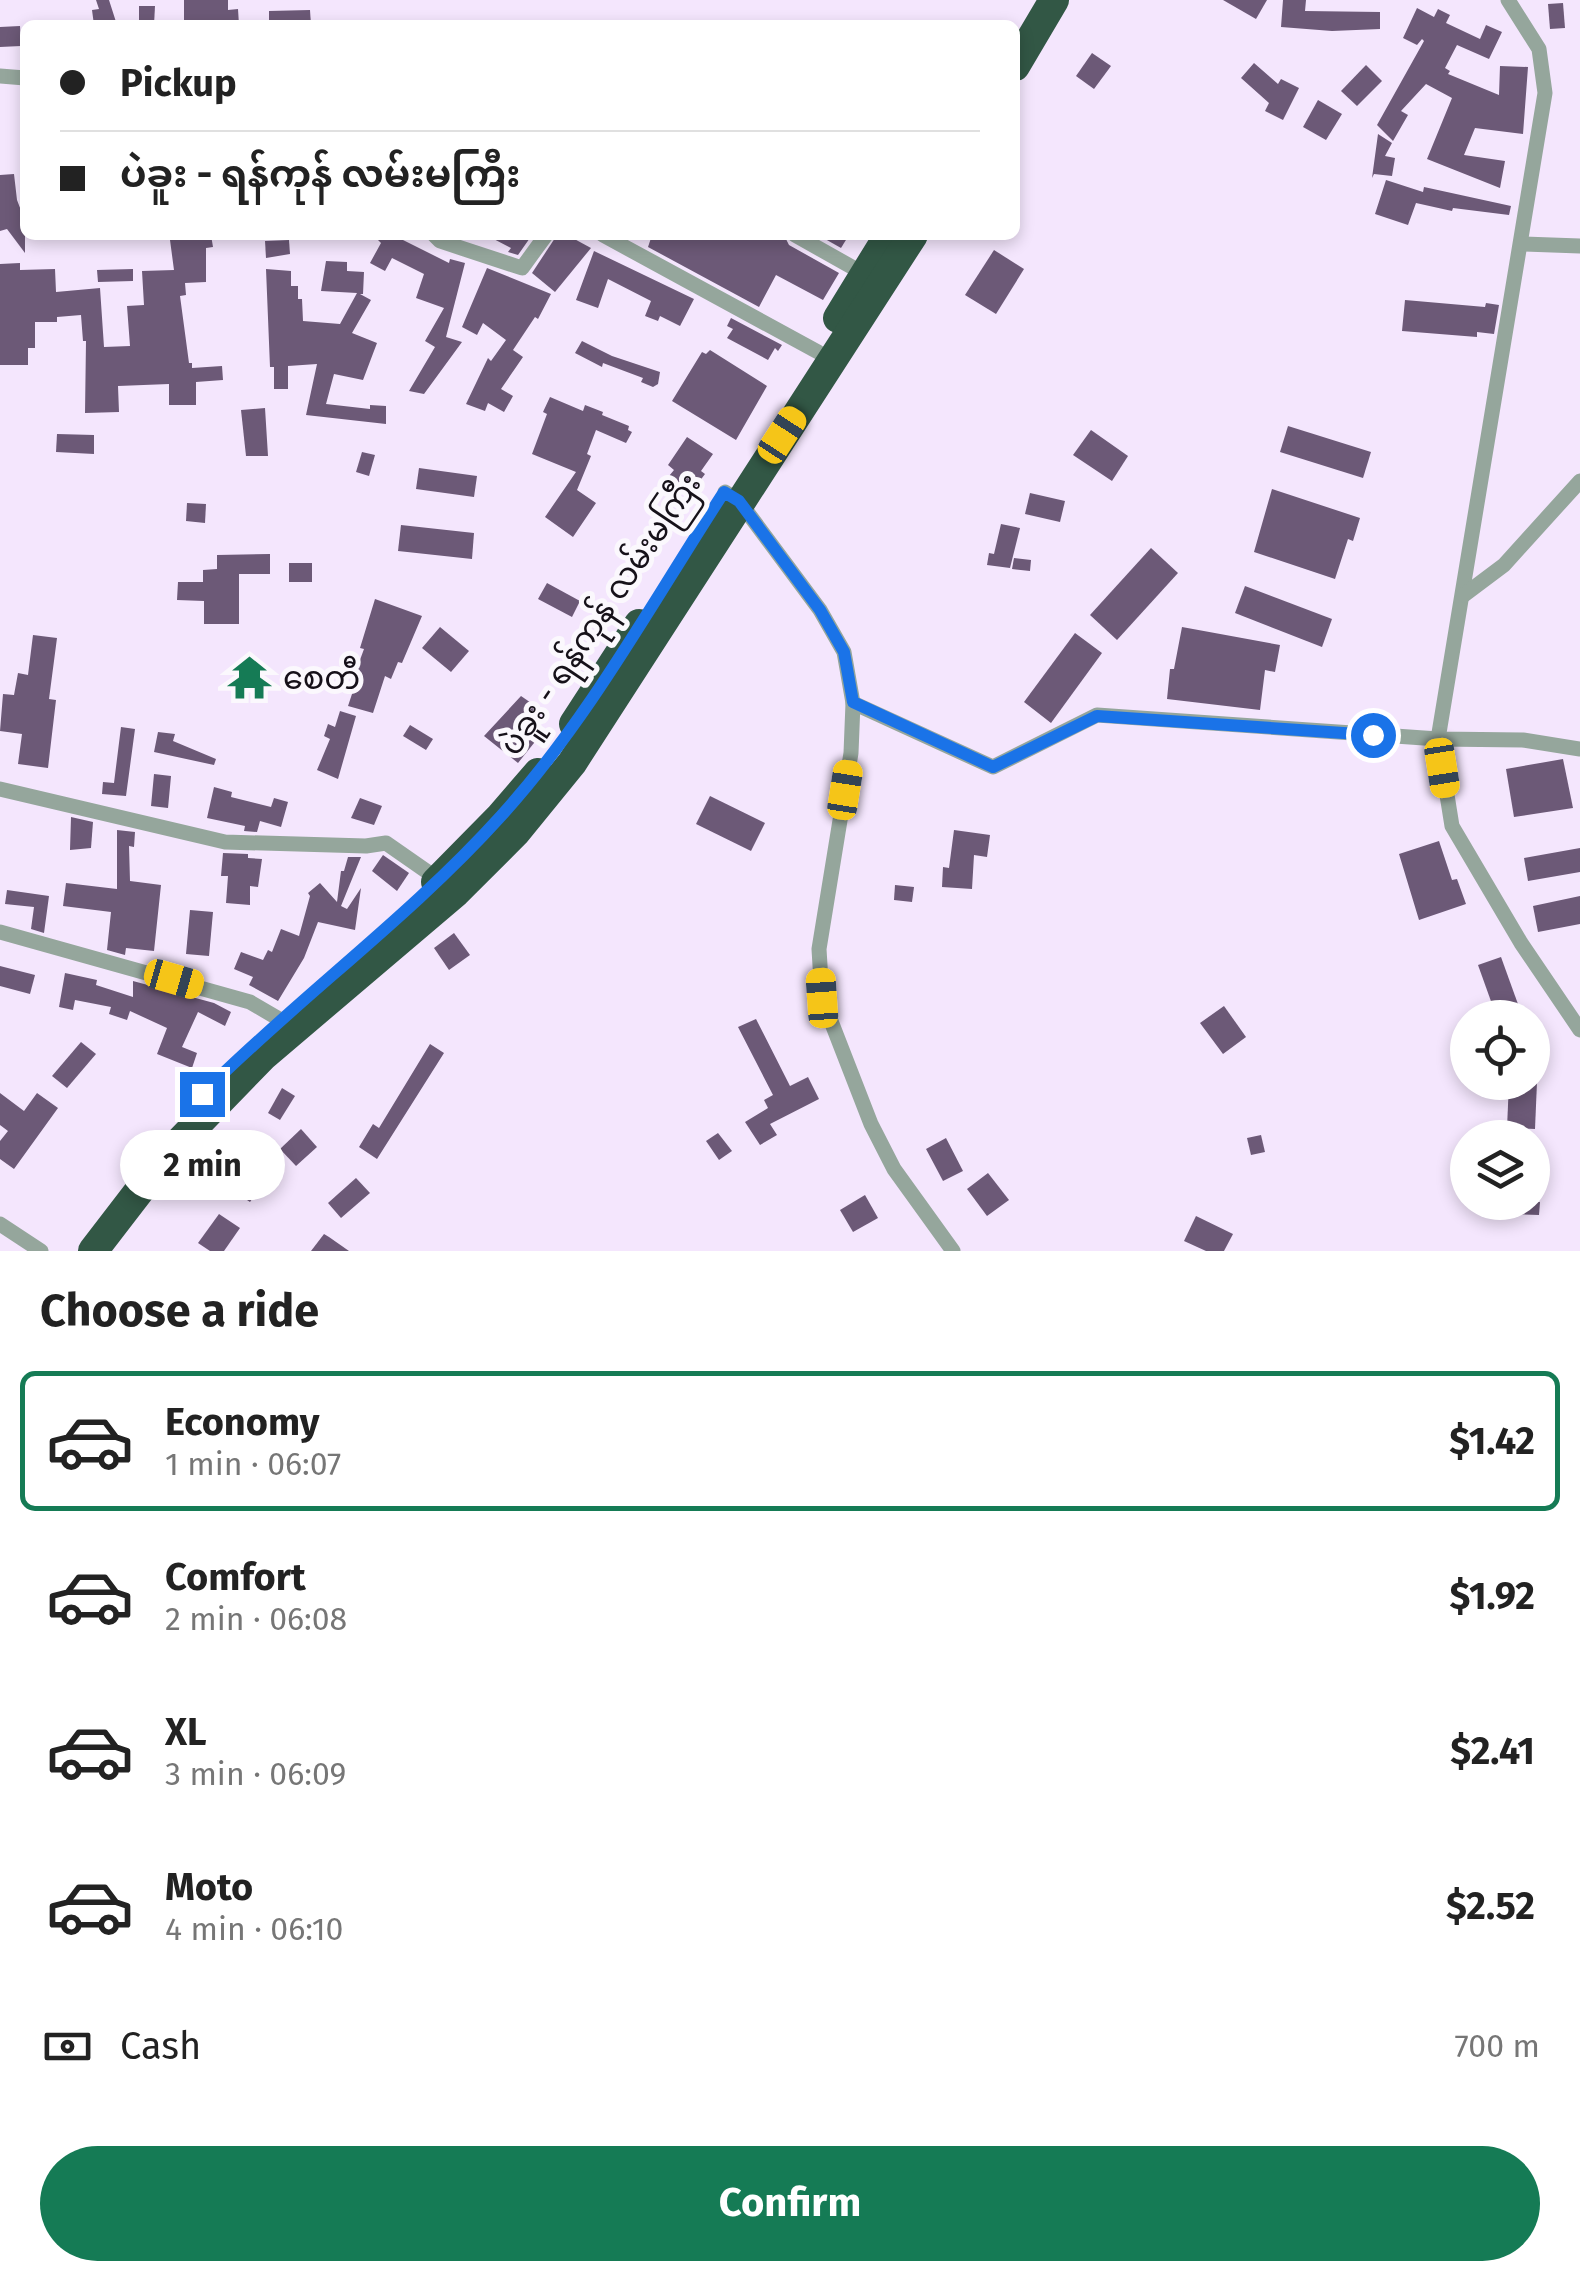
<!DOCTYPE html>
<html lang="en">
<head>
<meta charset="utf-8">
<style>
	body { margin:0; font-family:"Fira Sans","Noto Sans Myanmar",sans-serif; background:#f6f6f6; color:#222; height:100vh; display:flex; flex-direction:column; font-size:38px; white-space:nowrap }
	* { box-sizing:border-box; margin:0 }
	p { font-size:32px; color:#767676 }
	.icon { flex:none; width:55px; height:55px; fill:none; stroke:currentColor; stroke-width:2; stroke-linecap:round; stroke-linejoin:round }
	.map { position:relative; height:1251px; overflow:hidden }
	.panel { display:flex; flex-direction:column; background:#fff; flex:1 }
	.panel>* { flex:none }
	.guide { position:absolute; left:20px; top:20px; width:1000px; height:220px; border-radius:15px; box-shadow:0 5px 15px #0003; display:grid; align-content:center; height:220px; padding:0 40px; background:#fff }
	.buttons { position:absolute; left:1450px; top:1000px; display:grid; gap:20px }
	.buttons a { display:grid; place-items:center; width:100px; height:100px; border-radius:50%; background:#fff; box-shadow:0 5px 15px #0003; font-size:50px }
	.end { position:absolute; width:45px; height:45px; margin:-22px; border:12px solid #1a73e8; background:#fff; box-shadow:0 0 0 5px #fff }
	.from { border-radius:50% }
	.bubble { position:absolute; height:70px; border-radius:35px; background:#fff; box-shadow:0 5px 15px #0003; font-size:32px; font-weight:700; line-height:70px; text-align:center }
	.car { position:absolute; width:30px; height:60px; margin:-30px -15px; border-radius:12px; box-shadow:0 0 8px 2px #0007; background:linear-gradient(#f5c518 24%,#345 0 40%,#f5c518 0 76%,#345 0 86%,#f5c518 0) }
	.guide b { display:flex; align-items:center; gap:35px; height:95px; font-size:38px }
	.guide b+b { border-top:2px solid #e0e0e0 }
	.guide i { width:25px; height:25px; background:#222 }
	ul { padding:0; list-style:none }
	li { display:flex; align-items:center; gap:30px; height:140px; margin:0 20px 15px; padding:0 20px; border:5px solid transparent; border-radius:15px }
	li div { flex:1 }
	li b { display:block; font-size:38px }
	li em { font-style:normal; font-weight:700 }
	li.current { border-color:#157b55 }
	li>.icon { width:90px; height:90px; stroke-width:1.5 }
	h2 { padding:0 40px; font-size:45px; line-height:120px }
	.pay { display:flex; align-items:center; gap:25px; height:110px; padding:0 40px; font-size:38px }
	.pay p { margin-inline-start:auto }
	.action { display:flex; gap:20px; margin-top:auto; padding:20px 40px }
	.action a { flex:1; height:115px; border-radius:60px; background:#157b55; color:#fff; font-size:40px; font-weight:700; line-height:115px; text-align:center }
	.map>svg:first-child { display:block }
</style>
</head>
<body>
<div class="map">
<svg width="1580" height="1251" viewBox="0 0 1580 1251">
	<rect width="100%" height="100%" fill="#f4e6fd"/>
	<g fill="#6c5977">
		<path d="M96 0H109L117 25H94L92 10 99 9Z"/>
		<path d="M184 0H228V10L238 9 239 25H184Z"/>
		<path d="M1223 0H1267L1256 19Z"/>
		<path d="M1283 0H1306L1305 11 1380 12V29L1332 31 1281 27Z"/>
		<path d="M1563 3 1565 28 1550 29 1548 4Z"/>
		<path d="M139 6H155L154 25H139Z"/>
		<path d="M1417 8 1434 17 1438 9 1450 15 1446 23 1480 39 1486 25 1502 32 1489 59 1457 45 1445 68 1450 71 1448 74 1499 95 1500 66 1528 67 1523 134 1475 128 1464 155 1505 161 1500 188 1427 159 1452 98 1426 84 1401 111 1408 115 1393 141 1377 125 1424 41 1422 39 1417 45 1403 38Z"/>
		<path d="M310 10 311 25H269V11Z"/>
		<path d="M20 26 21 46 0 47V27Z"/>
		<path d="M1092 53 1111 66 1094 89 1076 76Z"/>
		<path d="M1254 63 1278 84 1281 79 1299 88 1283 120 1265 111 1269 103 1241 78Z"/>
		<path d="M1366 65 1382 81 1357 106 1341 91Z"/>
		<path d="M1318 100 1342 114 1326 140 1303 127Z"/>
		<path d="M1378 134 1392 143 1385 156 1395 158 1392 176 1374 174 1372 178Z"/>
		<path d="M14 174 17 200 22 213 25 212V253L7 229 0 231V175Z"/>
		<path d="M1386 180 1423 192 1424 187 1511 206 1509 215 1453 208 1452 211 1416 203 1408 225 1375 214Z"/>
		<path d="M211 235 213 247 206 248V282L185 283 186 295 180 296 189 363H192V368L222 366 223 380 196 382V405H169V384L118 386 119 412 85 413 86 341H83L81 315 57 317V322H35V348H28V365H0V264L20 263V270L55 269 56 292 100 288 104 347 130 346 127 306 144 305 142 271 174 270 170 240Z"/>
		<path d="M373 235H393L449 263 450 259 465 263 446 337 462 342 424 394 409 391 435 347 425 341 444 308 416 298 424 274 392 258 385 271 370 263 381 243Z"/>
		<path d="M486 235H532L518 255 508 252 511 248Z"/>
		<path d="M557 235H567L591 248 555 292 532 273Z"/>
		<path d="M652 235H784L789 245 839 273 823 300 776 275 759 307 648 247Z"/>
		<path d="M818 235H849L841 248Z"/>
		<path d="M289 240 290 254 266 258 265 241Z"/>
		<path d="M994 250 1024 269 996 314 965 295Z"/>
		<path d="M594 251 694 299 680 326 660 316 658 321 645 316 651 301 608 279 598 308 576 300Z"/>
		<path d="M326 261 347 262V271L364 272 363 294H360L371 300 352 333 377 343 363 380 334 374 326 404 370 409V405L386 406V424L306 415 317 364 288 366V389H274V367H270L266 269 291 271V286H298V299H302L303 321 340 324 357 293 321 291Z"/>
		<path d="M487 268 551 294 538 319 535 317 513 350 523 357 501 389 513 396 504 412 488 403 485 411 466 404 488 358 491 361 506 340 483 323 477 335 462 327Z"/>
		<path d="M133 269V281L98 282 97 270Z"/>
		<path d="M1405 300 1485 307 1486 303 1499 305 1494 334 1477 332V337L1402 331Z"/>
		<path d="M731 318 782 345 778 351 775 348 768 360 727 338 733 329 727 326Z"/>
		<path d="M582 341 612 356 660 372 658 384 653 387 641 382 643 378 603 363 602 367 575 353Z"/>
		<path d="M710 350 767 386 736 440 672 401 702 352 706 354Z"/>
		<path d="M550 397 583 411 585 405 603 412 602 415 629 426 628 430 632 432 626 443 596 430 587 454 591 456 577 490 596 503 573 537 545 517 576 472 532 454 547 414 543 412Z"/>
		<path d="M265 408 268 456H246L241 410Z"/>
		<path d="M1288 426 1371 452 1363 478 1280 452Z"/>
		<path d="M1091 430 1128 456 1112 481 1073 455Z"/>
		<path d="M57 434 94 435V454L56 452Z"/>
		<path d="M687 437 713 454 701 471 705 474 696 486 690 481 674 499 660 487 674 470 668 465Z"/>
		<path d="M362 452 375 455 369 476 356 472Z"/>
		<path d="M419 468 477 476 474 497 416 489Z"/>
		<path d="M1272 489 1360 518 1353 541 1348 539 1335 579 1254 552Z"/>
		<path d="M1030 493 1065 501 1060 522 1025 514Z"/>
		<path d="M187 503 206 504 205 523 186 521Z"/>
		<path d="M1001 524 1020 528 1010 568 987 565 989 553 994 554Z"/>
		<path d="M401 525 474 533 472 559 398 551Z"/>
		<path d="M1151 548 1178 573 1117 640 1090 615Z"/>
		<path d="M270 554V574H239V624H204V601L177 600 178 582H203V570L217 569V555Z"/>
		<path d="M1014 558 1031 560 1030 571 1012 569Z"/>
		<rect x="289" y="563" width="23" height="19"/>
		<path d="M547 583 580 601 572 617 538 599Z"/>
		<path d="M1245 586 1332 619 1322 647 1235 613Z"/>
		<path d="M375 599 422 616 402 663 398 662 391 679 385 676 373 713 348 706 354 688 350 687 364 649 360 648Z"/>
		<path d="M440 627 469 651 451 672 422 648Z"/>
		<path d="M1182 627 1280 645 1275 672 1265 670 1260 710 1167 699 1170 669H1174Z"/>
		<path d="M1075 633 1102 653 1051 723 1024 702Z"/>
		<path d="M33 635 57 638 49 699 56 700 48 768 18 764 22 734 0 731 3 694 14 695 18 673 28 675Z"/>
		<path d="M521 696 537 707 523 726 538 738 518 763 484 736Z"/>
		<path d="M340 711 356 716 338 779 317 770 330 739 324 736 328 724 335 727Z"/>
		<path d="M410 725 433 739 426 750 403 736Z"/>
		<path d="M121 727 135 729 126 796 102 794 103 782 114 783Z"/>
		<path d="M158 732 175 734 173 741 216 759 214 765 154 752Z"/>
		<path d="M1563 759 1573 808 1514 817 1506 769Z"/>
		<path d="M154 774 171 776 168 808 151 806Z"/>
		<path d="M214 787 232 792 231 797 271 807 274 798 288 802 281 827 260 821 257 832 244 831 245 826 207 818Z"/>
		<path d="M710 796 765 823 751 851 696 824Z"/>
		<path d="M360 798 382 806 374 825 351 818Z"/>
		<path d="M71 817 93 822 91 848 70 850Z"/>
		<path d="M117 830 135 832 134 847 129 846 130 881 161 885 154 951 126 948 125 955 107 950 111 912 63 906 66 883 117 889Z"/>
		<path d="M954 830 990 835 987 857 974 855 972 889 942 887 943 867 949 868Z"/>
		<path d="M1439 841 1452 880 1457 879 1466 904 1419 920 1399 854Z"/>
		<path d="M1580 848V872L1528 881 1524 858Z"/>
		<path d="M223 853 248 854V858L262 859 258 887 250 886V905L226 903 228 876H221Z"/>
		<path d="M383 855 409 873 397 891 372 871Z"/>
		<path d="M348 857H361L341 906 347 909 361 888 355 930 318 922 304 958 278 1001 249 985 253 977 234 969 241 952 263 960 268 950 272 952 281 929 299 936 310 896 308 893 320 883 337 902 341 871H344Z"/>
		<path d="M895 885 914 887 912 902 894 900Z"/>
		<path d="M7 890 49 896 44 933 31 929 34 907 5 904Z"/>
		<path d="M1580 896V924L1538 932 1533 906Z"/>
		<path d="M190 910 213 912 209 956 186 954Z"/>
		<path d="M454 933 470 955 449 970 434 948Z"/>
		<path d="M1501 957 1523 1018H1497L1478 965Z"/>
		<path d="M0 966 35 975 30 994 0 986Z"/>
		<path d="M65 973 97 980 96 985 133 997V981L214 1003 231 1012 225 1026 198 1012 182 1047 197 1053 192 1068 157 1054 167 1028 130 1011 127 1020 109 1014 111 1007 75 1000 73 1010 59 1007Z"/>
		<path d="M1224 1006 1246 1037 1223 1054 1200 1023Z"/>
		<path d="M756 1019 790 1086 808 1077 819 1099 770 1124 777 1135 760 1145 745 1122 768 1108 764 1100 773 1095 738 1027Z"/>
		<path d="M81 1042 96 1054 67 1088 52 1076Z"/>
		<path d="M430 1044 444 1053 377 1159 359 1147 373 1124 379 1128Z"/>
		<path d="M1509 1082H1537L1535 1129 1507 1128Z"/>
		<path d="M282 1088 295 1096 280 1120 268 1113Z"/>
		<path d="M0 1093 24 1111 37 1093 58 1108 14 1169 0 1159V1141L8 1131 0 1125Z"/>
		<path d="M301 1129 317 1147 296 1166 280 1149Z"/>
		<path d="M718 1133 732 1151 719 1160 706 1141Z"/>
		<path d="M1261 1135 1265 1152 1251 1155 1247 1138Z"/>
		<path d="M946 1138 963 1171 943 1181 926 1149Z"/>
		<path d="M251 1149 259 1154 239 1187 257 1170 267 1177 250 1202 226 1186Z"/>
		<path d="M988 1173 1009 1200 987 1216 967 1189Z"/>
		<path d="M356 1178 370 1193 341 1218 328 1203Z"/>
		<path d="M865 1195 878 1218 853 1232 840 1210Z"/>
		<path d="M1513 1202H1540L1539 1215 1513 1214Z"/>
		<path d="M219 1214 240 1228 224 1251H210L198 1243Z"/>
		<path d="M1196 1216 1233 1234 1224 1251H1206L1184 1241Z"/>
		<path d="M324 1234 329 1237 349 1251H311Z"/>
	</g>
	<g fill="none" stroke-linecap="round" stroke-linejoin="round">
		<g stroke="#95a69c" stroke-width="15">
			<path d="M1508 0 1539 49 1545 93 1438 739 1452 826 1521 943 1580 1030"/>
			<path d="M0 76 25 78"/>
			<path d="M434 235 440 241 522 268 546 235"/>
			<path d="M603 235 818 352"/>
			<path d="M795 235 866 275"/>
			<path d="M1521 244 1580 246"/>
			<path d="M725 492 739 501 820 610 844 652 853 703 851 753 819 949 822 998 871 1124 894 1169 953 1251"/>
			<path d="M1464 595 1504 565 1580 481"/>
			<path d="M853 703 993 767 1097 715 1438 739 1523 740 1580 749"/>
			<path d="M0 789 225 842 366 846 386 843 442 882"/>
			<path d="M0 932 250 1002 279 1019"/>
			<path d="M0 1224 41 1251"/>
		</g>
		<g stroke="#325745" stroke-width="30">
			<path d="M1015 66 1054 0"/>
			<path d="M838 318 889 235"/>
			<path d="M574 724 639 624"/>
			<path d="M436 882 500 817 538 773"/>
			<path d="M93 1251 166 1156 263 1056 456 892 515 833 572 763 913 235"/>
		</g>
	</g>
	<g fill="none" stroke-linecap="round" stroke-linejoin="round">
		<path stroke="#1a73e8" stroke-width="12" d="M202 1094C298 998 410 917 501 816 589 719 653 601 724 492L739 501 820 610 844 652 853 702 993 767 1097 716 1373 735"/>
	</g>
	<defs>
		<symbol id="temple-bare" viewBox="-9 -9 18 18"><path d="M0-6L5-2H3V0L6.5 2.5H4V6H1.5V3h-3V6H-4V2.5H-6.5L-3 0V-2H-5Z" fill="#157b55" stroke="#fbf8fd" stroke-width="2.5" paint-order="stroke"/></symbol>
	</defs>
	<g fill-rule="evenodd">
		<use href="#temple-bare" x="218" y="646" width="63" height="63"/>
	</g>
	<g text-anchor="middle" stroke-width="10" stroke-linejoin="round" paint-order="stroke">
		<g font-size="32" fill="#161119" stroke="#fbf8fd">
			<text transform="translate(600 614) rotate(-56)" y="11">ပဲခူး - ရန်ကုန် လမ်းမကြီး</text>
		</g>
		<g font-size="32" fill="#161119" stroke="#fbf8fd" text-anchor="start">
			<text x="283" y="689">စေတီ</text>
		</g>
	</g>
</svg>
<div class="buttons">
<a><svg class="icon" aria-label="locate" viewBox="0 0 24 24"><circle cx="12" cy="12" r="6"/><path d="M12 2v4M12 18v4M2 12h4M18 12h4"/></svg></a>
<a><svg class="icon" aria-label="layers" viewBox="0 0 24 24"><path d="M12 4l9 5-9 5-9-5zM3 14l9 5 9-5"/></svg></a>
</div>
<i class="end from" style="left:1373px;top:735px"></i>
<i class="end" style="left:202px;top:1094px"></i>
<div class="bubble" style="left:120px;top:1130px;width:165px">2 min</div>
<i class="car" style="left:782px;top:435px;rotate:33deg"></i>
<i class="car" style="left:1442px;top:768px;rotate:171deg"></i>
<i class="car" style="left:845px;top:790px;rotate:9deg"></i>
<i class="car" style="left:174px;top:979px;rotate:106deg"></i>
<i class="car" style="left:822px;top:998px;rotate:356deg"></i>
<div class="guide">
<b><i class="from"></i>Pickup</b>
<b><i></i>ပဲခူး - ရန်ကုန် လမ်းမကြီး</b>
</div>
</div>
<section class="panel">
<h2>Choose a ride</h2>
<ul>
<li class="current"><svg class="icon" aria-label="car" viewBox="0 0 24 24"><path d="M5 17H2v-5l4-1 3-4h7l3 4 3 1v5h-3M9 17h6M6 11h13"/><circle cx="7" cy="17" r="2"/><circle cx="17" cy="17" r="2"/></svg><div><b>Economy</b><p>1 min · 06:07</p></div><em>$1.42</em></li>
<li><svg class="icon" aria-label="car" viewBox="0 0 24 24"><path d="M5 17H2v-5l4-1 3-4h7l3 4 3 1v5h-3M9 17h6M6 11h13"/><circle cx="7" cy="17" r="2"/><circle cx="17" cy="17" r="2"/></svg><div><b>Comfort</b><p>2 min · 06:08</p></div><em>$1.92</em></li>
<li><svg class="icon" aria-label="car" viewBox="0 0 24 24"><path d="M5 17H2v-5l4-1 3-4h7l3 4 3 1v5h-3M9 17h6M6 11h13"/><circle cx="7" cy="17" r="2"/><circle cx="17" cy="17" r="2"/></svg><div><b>XL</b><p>3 min · 06:09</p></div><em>$2.41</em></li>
<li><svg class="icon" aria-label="car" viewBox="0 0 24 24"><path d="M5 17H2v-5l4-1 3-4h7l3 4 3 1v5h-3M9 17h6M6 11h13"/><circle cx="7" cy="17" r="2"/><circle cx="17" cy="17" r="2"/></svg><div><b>Moto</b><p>4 min · 06:10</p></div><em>$2.52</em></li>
</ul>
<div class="pay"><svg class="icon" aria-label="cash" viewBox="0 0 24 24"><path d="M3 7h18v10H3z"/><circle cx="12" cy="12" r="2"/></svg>Cash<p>700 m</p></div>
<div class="action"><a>Confirm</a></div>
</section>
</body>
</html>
